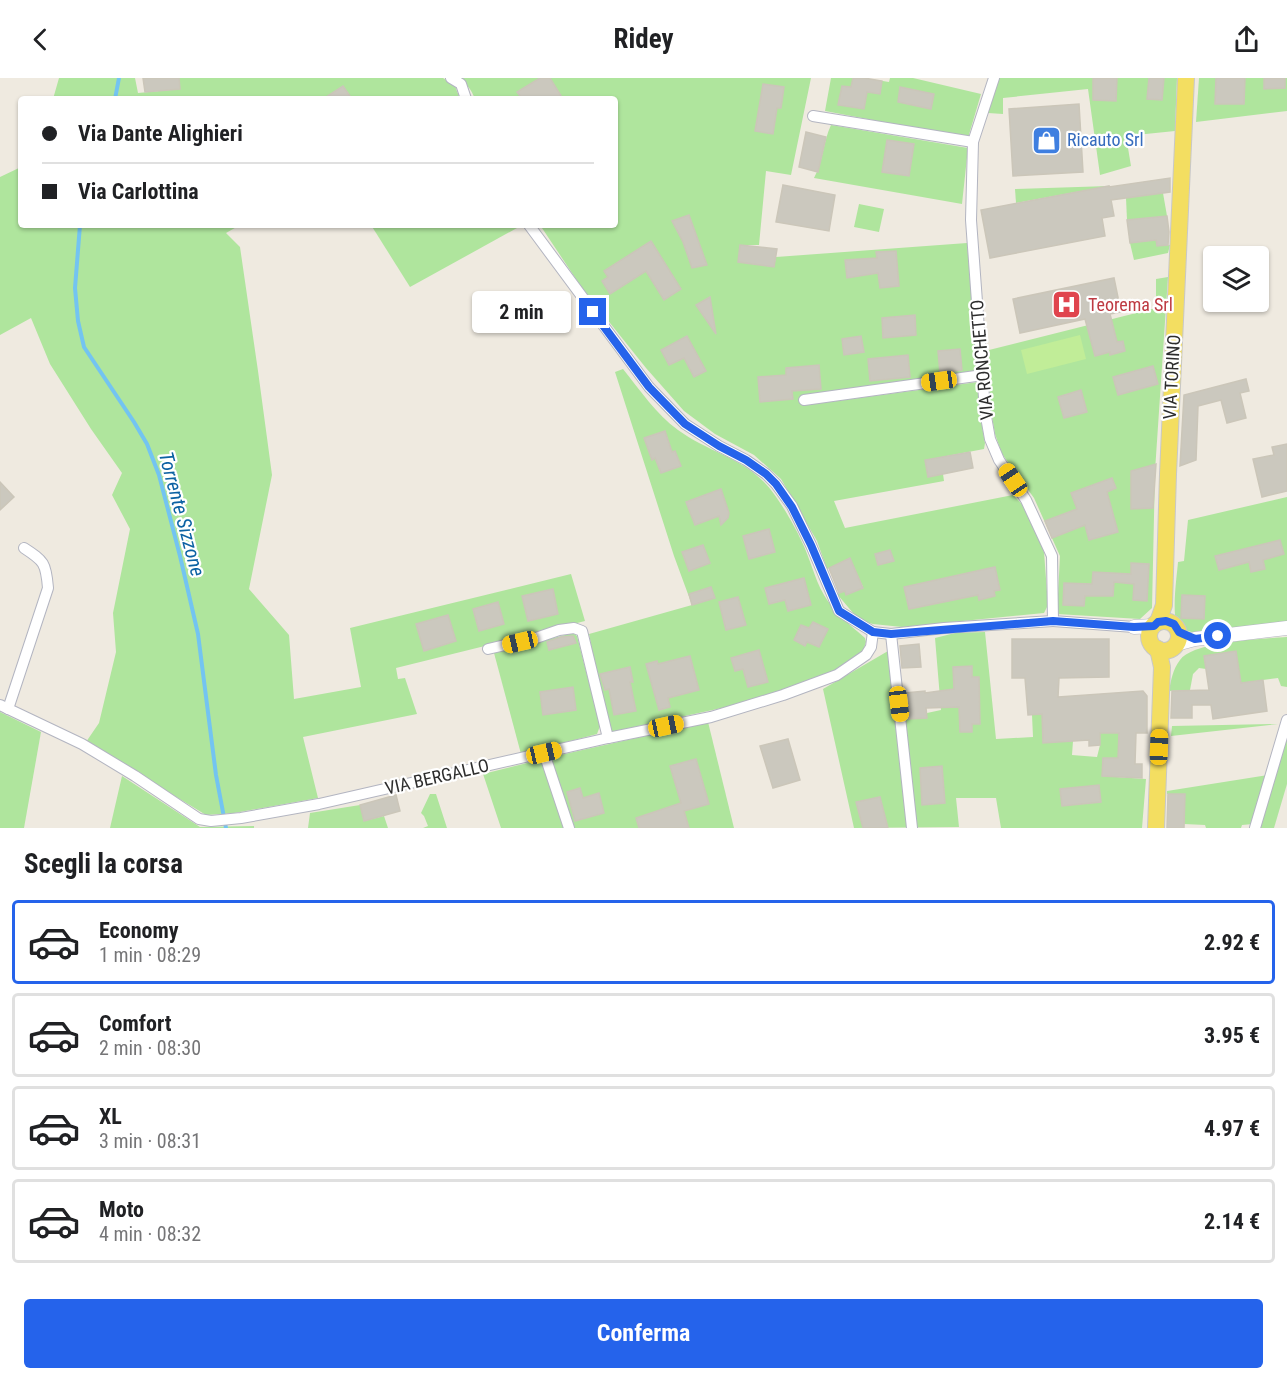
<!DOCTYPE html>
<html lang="it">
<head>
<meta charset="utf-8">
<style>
	body { margin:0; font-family:"Roboto Condensed",sans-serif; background:#f6f6f6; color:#202124; height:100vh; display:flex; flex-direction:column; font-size:22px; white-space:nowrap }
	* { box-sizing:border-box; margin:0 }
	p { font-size:20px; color:#757577 }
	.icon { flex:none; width:33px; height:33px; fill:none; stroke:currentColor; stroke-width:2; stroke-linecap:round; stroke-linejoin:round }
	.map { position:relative; height:750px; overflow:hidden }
	.panel { display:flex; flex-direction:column; background:#fff; flex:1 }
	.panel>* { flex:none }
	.top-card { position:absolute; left:18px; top:18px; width:600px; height:132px; border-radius:6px; box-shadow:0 2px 4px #0004; display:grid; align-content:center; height:132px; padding:0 24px; background:#fff }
	.buttons { position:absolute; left:1203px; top:168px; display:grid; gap:12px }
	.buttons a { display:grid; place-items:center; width:66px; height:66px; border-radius:6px; background:#fff; box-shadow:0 2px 4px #0004; font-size:30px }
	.end { position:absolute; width:27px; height:27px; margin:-14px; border:8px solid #2563eb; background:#fff; box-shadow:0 0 0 3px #fff }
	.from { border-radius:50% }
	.bubble { position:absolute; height:42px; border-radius:6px; background:#fff; box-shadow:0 2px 4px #0004; font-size:20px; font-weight:700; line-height:42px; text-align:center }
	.car { position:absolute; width:18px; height:36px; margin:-18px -9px; border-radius:8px; box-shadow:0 0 4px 2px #0007; background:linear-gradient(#f5c518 24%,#345 0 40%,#f5c518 0 76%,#345 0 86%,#f5c518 0) }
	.top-card b { display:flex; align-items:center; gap:21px; height:57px; font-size:22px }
	.top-card b+b { border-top:2px solid #e0e0e0 }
	.top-card i { width:15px; height:15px; background:#202124 }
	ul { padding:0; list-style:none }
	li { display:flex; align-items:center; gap:18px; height:84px; margin:0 12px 9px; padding:0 12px; border:3px solid #e0e0e0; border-radius:6px }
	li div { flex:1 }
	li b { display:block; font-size:22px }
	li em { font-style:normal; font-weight:700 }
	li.active { border-color:#2563eb }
	li>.icon { width:54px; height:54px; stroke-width:1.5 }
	h2 { padding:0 24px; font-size:27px; line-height:72px }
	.cta { display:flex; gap:12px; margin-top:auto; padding:12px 24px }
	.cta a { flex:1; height:69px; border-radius:6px; background:#2563eb; color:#fff; font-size:24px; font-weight:700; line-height:69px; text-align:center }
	header { display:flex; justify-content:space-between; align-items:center; height:78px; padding:0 24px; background:#fff; font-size:27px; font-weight:700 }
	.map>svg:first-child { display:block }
</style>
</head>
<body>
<header><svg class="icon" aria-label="back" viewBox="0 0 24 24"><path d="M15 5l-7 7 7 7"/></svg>Ridey<svg class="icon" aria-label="share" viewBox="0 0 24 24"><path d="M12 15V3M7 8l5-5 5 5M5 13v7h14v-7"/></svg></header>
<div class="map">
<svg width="1287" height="750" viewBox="0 0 1287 750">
	<rect width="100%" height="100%" fill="#efeae0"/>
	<g fill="#afe59d">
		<path d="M59 0H135L138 15 180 11 179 0H443L455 8 460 21H53Z"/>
		<path d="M458 0H811L791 97 766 93 759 167H740L738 184 774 189 776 179 967 165 978 294 814 326 978 304 979 331 985 365 984 371 926 382 943 396 944 403 834 423 845 450 1013 417 1026 430 1033 445 1044 474 1048 527 1044 535 902 549 873 546 859 542 837 516 845 513 846 516 863 509 850 481 827 491 817 463 781 401 754 377 715 356 684 333 646 290 582 210 540 147H615V21H475C471 11 467 6 458 0Z"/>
		<path d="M831 0H864L889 4 890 0H913L981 16 968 60 825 33Z"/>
		<path d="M999 0H1177L1175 53 1126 58 1131 88 1100 97 1088 11 1003 20V36L988 35Z"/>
		<path d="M1199 0H1287V33L1196 44Z"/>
		<path d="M831 47 968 70 962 126 814 100C823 84 823 64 831 47Z"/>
		<path d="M21 89V147H240L226 155 240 169 258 293 272 397 249 511 289 557 294 621 361 609 350 550 571 496 585 543 396 590 398 601 405 600 417 636 303 659 318 720 234 735 206 737 86 664 99 645 116 574 113 535 130 451 112 417 122 395 91 351 50 286 31 240 0 257V99Z"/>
		<path d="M1109 108 1016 125 1015 111Z"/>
		<path d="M1163 115 1167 138 1127 142 1126 120Z"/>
		<path d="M859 126 884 131 879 154 854 149Z"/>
		<path d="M371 147H516L517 150 410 209Z"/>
		<path d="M1156 162 1157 168 1170 167 1168 175 1134 182 1130 165Z"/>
		<path d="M1168 199 1155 393 1152 530 1140 541 1057 536 1060 478 1034 420 1002 376 995 356 991 333 988 296 989 272 1156 230V201Z"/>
		<path d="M623 291C640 312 656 336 678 352 705 372 741 380 764 404 776 416 794 446 801 462 810 479 814 500 824 517 834 534 850 547 865 560L866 564 863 573 837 594 782 613 731 628 611 654 601 619 589 556 692 527 674 478 615 294Z"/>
		<path d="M1287 419V544L1201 555C1193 554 1184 554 1178 547 1171 538 1177 497 1178 484L1184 483 1188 442Z"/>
		<path d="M985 554 996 661 1033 659 1032 637 1042 636 1073 663 1072 677 1097 679 1100 667V655H1119L1118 680H1103L1102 698 1146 701 1142 750H1001L996 720H956L959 749 854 750 823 611 888 573 904 697 912 700 905 641 927 640V635L941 632 935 560 955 555Z"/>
		<path d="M573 555 577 558 600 648 597 656 521 676 494 575Z"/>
		<path d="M1287 559V609L1281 608 1278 600 1241 605 1204 578 1206 591 1199 590 1193 596 1190 612 1169 613C1171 602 1173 591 1180 582 1194 563 1263 561 1287 559Z"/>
		<path d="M0 634 41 654 24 750H0Z"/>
		<path d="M708 644 734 750H501L483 696 551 679Z"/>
		<path d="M1278 646 1171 658 1172 648Z"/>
		<path d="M1287 653V706L1274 750H1259Z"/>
		<path d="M1268 697 1253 746 1242 747 1241 750H1206L1205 747 1184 746 1185 716H1167V713Z"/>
		<path d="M122 698 200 749 254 748V750H110Z"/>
		<path d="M430 716H436L447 750H423L428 748 424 738 421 735Z"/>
		<path d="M360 727 364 743 384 738 388 750H308L310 735Z"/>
	</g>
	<path fill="#c1ed98" d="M1080 257 1086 281 1027 296 1021 272Z"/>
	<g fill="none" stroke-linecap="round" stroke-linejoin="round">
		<g stroke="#73c4f1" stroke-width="4">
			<path d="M115 21 119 0"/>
			<path d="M80 147 75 210 78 243 84 269 134 344 147 366 159 397 180 478 198 556 216 697 226 750"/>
		</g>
	</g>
	<g fill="#cbc8be" stroke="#cbc6b9" stroke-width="1.5">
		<path d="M143 0H179L180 11 145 14Z"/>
		<path d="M540 0H550L563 21H522L517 14Z"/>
		<path d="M853 0H864L882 3 880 16 867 14 864 31 838 27 842 8 851 9Z"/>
		<path d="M1093 0H1117L1116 23 1093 22Z"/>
		<path d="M1149 0H1164L1162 22 1147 21Z"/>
		<path d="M1216 0H1245L1244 26H1215Z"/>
		<path d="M1264 0H1285V10L1264 11Z"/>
		<path d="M763 6 784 9 781 30H777L773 56 755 53Z"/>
		<path d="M343 8 352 21H323Z"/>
		<path d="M900 9 934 16 931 31 898 24Z"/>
		<path d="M1079 26 1083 94 1013 98 1009 31Z"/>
		<path d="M806 54 826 59 818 94 799 89Z"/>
		<path d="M887 62 914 66 909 98 882 94Z"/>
		<path d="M1170 100V114L1111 122 1114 138 1102 140 1105 158 990 180 981 132 1109 108V109Z"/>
		<path d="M783 107 835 117 829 153 776 144Z"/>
		<path d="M689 137 707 187 692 190 683 164 672 143Z"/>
		<path d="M1167 138 1169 154 1168 167 1157 168 1156 162 1130 165 1127 142Z"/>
		<path d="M651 163 681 211 664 222 646 193 610 216 602 203 608 199 604 193Z"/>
		<path d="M740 167 777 171 774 189 738 184Z"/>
		<path d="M896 173 899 208 880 210 878 195 847 200 845 182 877 180 876 174Z"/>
		<path d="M1114 200 1121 234 1110 236 1117 264 1123 263 1125 273 1110 277V274L1095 278 1085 241 1020 255 1013 221Z"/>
		<path d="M710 219 716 256 696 227Z"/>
		<path d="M915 237 916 257 883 260 882 240Z"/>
		<path d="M687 258 706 293 694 299 684 280 669 287 661 272Z"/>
		<path d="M861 258 864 274 844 277 842 261Z"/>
		<path d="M960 271 962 292 940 295 938 273Z"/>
		<path d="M908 277 910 299 870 303 868 281Z"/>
		<path d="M819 287 821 311 792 313 793 321 760 324 758 299 786 297V290Z"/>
		<path d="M1153 288 1158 306 1118 317 1113 299Z"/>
		<path d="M1246 301 1249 313 1240 315 1246 340 1227 345 1221 322 1198 328 1196 382 1180 388 1184 317Z"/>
		<path d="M1081 312 1087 334 1064 340 1058 319Z"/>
		<path d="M665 353 672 374 675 373 681 388 661 395 655 380 652 382 644 360Z"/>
		<path d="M1287 366V413L1262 419 1253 381 1274 377 1272 369Z"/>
		<path d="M970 374 973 390 928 399 925 382Z"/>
		<path d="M1156 386 1153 430 1131 431V393Z"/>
		<path d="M1112 400 1116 410 1107 414 1118 454 1089 462 1085 447 1052 460 1045 443 1077 431 1071 415Z"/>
		<path d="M0 404 14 419 0 432Z"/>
		<path d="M721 411 729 435 728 440 721 447 719 438 695 447 686 424Z"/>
		<path d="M769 451 775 474 749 481 743 458Z"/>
		<path d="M1280 462 1284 476 1263 482 1265 491 1251 494 1249 484 1219 492 1215 478Z"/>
		<path d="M703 467 710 485 689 493 682 474Z"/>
		<path d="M890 472 894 483 878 487 875 476Z"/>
		<path d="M850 480 863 510 846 517 845 513 839 515 829 490Z"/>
		<path d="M1131 485 1149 486 1147 523 1133 522 1134 506 1114 504 1113 518H1085L1084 528 1063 527 1064 505 1092 506 1093 494 1131 496Z"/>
		<path d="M995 489 1000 512 994 513 995 518 979 522 978 517 909 531 904 509Z"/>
		<path d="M804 500 811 527 788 533 785 522 769 526 765 510Z"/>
		<path d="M711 509 715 520 692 527 689 516Z"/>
		<path d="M553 511 558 536 528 543 522 518Z"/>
		<path d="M1182 517 1205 518 1204 541 1181 540Z"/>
		<path d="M738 519 746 547 726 552 719 524Z"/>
		<path d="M498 524 504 546 479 553 473 531Z"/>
		<path d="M448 537 456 563 424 573 416 546Z"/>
		<path d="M813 544 828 551 819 569 807 564 805 568 794 562 801 547 809 550Z"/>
		<path d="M573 558 576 565 549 572 547 564 561 559Z"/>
		<path d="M1012 561H1109V599L1059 600 1058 619 1143 613 1147 618V655H1136L1135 686H1142V700L1102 698 1103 680H1118L1119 655H1100V667L1089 668V662L1043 665 1042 636 1028 637 1025 600H1012Z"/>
		<path d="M919 566 921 589 902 590 900 568Z"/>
		<path d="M759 572 768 604 748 609 743 591 735 593 731 580Z"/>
		<path d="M1236 573 1241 605 1263 602 1267 633 1213 641 1211 627H1192V640H1171L1172 613 1209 612 1204 578Z"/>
		<path d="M690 578 699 612 668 620 670 629 659 632 646 586 657 583 658 586Z"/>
		<path d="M972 588V599H979L980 646H972V654H960L959 629 926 630 927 640 908 641 905 615 925 613V615L954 611 953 589Z"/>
		<path d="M630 589 633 604H630L636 633 614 637 609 611 605 612 600 596Z"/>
		<path d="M573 609 576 632 543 637 540 614Z"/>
		<path d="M788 661 800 702 773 710 760 668Z"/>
		<path d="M696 681 709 726 684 733 689 750H639L636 740 681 725 670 688Z"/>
		<path d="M942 688 945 725 922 727 920 690Z"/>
		<path d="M1099 707 1101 724 1062 728 1060 711Z"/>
		<path d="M580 710 583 720 599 715 604 735 575 743 567 714Z"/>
		<path d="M1168 716H1185L1184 750H1167Z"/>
		<path d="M396 717 400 733 364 743 360 727Z"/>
		<path d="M880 719 888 750H863L856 724Z"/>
	</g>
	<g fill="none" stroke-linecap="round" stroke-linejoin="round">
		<defs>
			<g id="street">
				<path d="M451 0 461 6 466 21"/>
				<path d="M994 0 973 64 971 142 985 333 990 361 999 382 1026 422 1052 478 1053 543 1134 549"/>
				<path d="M813 38 973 64"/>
				<path d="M529 147 649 309 685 346 719 368 746 382 766 396 776 406 792 428 811 467 839 533 873 554 891 556 944 550 1053 543"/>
				<path d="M804 322 983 297"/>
				<path d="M891 556 912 750"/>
				<path d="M488 571 536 560 559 552 574 550 582 553 608 660"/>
				<path d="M0 627 82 666 135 698 199 741 211 743 241 740 319 726 608 660 711 639 783 617 837 597 866 577 871 569 873 554"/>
				<path d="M8 631 48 510C46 485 44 483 24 470"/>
				<path d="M544 675 569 750"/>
				<path d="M1255 750 1287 642"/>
			</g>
			<g id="secondary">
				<path d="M1134 549 1154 548"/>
				<path d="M1176 566 1195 561 1287 550"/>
			</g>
			<g id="primary">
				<circle cx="1164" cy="558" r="15"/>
				<path d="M1158 544 1164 527 1168 396 1186 0"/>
				<path d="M1156 750 1162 589 1158 571"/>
			</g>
		</defs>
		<use href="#street" stroke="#b3b5c1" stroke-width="12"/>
		<use href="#secondary" stroke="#b3b5c1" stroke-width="15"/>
		<use href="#primary" stroke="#c8c8c8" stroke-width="18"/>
		<use href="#street" stroke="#fff" stroke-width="10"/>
		<use href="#secondary" stroke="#fff" stroke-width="14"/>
		<use href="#primary" stroke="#f3de61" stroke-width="16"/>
	</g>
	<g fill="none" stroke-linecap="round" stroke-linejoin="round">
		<path stroke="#2563eb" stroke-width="8" d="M593 234 649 309 685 346 719 368 746 382 766 396 776 406 792 429 811 467 839 533 873 554 891 556 1053 543 1134 549 1154 548 1158 544 1166 543 1174 546 1179 554 1195 561 1218 558"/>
	</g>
	<defs>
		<symbol id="shop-square" viewBox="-11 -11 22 22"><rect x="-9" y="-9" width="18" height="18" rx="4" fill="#3f7fe0" stroke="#fff"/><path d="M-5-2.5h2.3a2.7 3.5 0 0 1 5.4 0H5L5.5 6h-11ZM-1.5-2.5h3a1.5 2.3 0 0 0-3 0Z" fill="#fff"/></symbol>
		<symbol id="hospital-square" viewBox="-11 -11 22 22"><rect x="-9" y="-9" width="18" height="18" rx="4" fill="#e0444e" stroke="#fff"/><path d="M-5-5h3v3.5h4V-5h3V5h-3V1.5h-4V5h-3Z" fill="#fff"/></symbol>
	</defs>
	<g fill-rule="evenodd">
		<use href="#shop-square" x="1030" y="46" width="33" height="33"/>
		<use href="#hospital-square" x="1050" y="210" width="33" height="33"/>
	</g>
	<g text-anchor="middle" stroke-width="4.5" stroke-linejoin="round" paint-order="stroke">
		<g font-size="18" fill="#366cbe" stroke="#fff" text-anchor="start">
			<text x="1067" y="68">Ricauto Srl</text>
		</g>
		<g font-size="18" fill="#be3a42" stroke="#fff" text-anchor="start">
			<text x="1088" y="233">Teorema Srl</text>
		</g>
		<g font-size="18" fill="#2d2d2d" stroke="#fff">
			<text transform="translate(982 282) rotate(-95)" y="6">VIA RONCHETTO</text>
			<text transform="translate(1172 299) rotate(-87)" y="6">VIA TORINO</text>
			<text transform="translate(437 699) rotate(-13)" y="6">VIA BERGALLO</text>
		</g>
		<g font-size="20" font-style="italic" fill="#0c62a3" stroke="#fff">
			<text transform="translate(182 436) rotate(75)" y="7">Torrente Sizzone</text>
		</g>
	</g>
</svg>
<div class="buttons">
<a><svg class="icon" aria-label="layers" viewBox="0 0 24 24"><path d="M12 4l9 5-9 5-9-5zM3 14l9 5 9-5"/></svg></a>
</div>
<i class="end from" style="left:1218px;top:558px"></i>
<i class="end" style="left:593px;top:234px"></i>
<div class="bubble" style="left:472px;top:213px;width:99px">2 min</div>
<i class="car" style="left:939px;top:303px;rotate:262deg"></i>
<i class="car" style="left:1013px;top:402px;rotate:326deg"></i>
<i class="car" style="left:520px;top:564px;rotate:257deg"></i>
<i class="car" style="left:899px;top:626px;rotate:173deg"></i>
<i class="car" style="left:666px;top:648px;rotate:78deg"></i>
<i class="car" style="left:1159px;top:669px;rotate:2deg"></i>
<i class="car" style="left:544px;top:675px;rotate:77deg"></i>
<div class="top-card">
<b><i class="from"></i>Via Dante Alighieri</b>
<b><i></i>Via Carlottina</b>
</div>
</div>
<section class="panel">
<h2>Scegli la corsa</h2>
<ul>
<li class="active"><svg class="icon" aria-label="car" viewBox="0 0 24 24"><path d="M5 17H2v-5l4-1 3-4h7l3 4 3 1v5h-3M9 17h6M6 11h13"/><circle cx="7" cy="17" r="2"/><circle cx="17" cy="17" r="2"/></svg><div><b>Economy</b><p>1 min · 08:29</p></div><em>2.92 €</em></li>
<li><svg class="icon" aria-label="car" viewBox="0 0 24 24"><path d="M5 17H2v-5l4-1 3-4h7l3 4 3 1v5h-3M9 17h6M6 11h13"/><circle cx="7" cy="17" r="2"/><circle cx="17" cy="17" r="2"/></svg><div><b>Comfort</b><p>2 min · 08:30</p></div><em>3.95 €</em></li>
<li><svg class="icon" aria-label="car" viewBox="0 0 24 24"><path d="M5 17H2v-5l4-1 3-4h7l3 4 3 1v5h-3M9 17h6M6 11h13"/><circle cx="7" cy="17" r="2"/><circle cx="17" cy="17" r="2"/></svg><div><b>XL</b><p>3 min · 08:31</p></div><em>4.97 €</em></li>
<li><svg class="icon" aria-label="car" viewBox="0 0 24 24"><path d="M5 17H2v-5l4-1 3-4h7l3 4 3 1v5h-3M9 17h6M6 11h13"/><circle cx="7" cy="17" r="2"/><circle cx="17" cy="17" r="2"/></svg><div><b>Moto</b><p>4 min · 08:32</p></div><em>2.14 €</em></li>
</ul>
<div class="cta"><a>Conferma</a></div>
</section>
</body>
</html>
